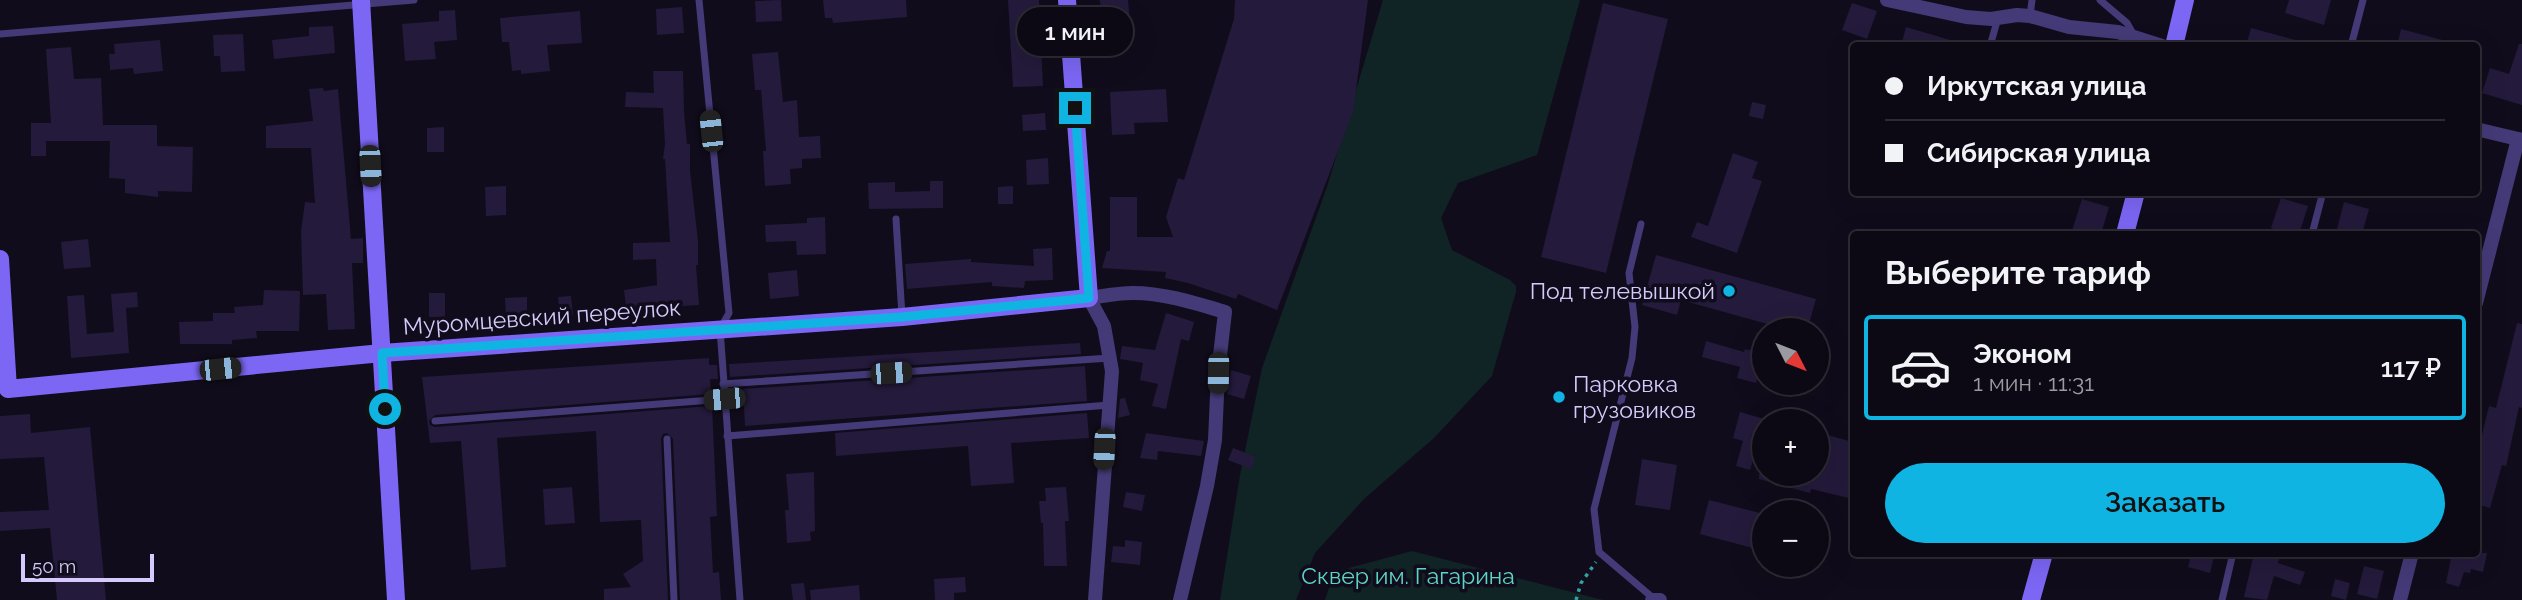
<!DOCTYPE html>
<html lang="ru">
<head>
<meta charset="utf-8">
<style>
	body { margin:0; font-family:Raleway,sans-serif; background:#16121d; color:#f1f3f6; height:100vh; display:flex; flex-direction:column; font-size:26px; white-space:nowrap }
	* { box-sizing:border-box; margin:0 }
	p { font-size:23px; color:#9a9aa0 }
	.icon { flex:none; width:38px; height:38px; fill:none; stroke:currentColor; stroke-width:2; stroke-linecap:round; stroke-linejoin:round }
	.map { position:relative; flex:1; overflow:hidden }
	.panel { position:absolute; left:1850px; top:231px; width:630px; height:326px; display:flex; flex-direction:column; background:#0d0914; border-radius:7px; box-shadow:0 7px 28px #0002,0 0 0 2px #2d2a34 }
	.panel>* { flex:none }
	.hud { position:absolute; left:1850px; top:42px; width:630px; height:154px; border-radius:7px; box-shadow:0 7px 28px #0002,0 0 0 2px #2d2a34; display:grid; align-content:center; height:154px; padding:0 35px; background:#0d0914 }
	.needle { width:46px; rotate:132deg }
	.tools { position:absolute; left:1752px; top:318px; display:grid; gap:14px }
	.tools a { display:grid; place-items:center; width:77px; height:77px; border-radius:50%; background:#0d0914; box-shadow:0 7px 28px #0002,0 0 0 2px #2d2a34; font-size:35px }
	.scale { position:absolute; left:21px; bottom:18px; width:133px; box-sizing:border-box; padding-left:7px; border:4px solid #d5cafb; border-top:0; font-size:19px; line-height:24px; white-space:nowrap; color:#d5cafb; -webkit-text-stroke:5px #110c1b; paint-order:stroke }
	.end { position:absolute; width:32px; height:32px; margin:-16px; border:9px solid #0fb4e2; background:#111; box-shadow:0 0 0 4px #111 }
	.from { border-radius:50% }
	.bubble { position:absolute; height:49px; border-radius:24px; background:#0d0914; box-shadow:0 7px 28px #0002,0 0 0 2px #2d2a34; font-size:23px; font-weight:600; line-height:49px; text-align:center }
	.car { position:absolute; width:21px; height:42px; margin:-21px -10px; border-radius:9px; box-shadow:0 0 5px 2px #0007; background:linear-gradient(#222 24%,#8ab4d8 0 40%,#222 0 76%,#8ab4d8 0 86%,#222 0) }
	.hud b { display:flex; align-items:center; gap:24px; height:66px; font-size:26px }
	.hud b+b { border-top:2px solid #2d2a34 }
	.hud i { width:18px; height:18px; background:#f1f3f6 }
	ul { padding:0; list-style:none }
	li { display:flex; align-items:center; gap:21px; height:105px; margin:0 14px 10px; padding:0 21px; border:4px solid #2d2a34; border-radius:7px }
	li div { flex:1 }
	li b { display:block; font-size:26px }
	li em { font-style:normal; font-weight:600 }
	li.active { border-color:#0fb4e2 }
	li>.icon { width:63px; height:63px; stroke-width:1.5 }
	h2 { padding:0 35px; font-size:32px; line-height:84px }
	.primary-button { display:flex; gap:14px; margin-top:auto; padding:14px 35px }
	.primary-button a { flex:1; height:80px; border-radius:42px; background:#0fb4e2; color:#111; font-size:28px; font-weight:600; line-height:80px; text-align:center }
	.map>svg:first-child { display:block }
</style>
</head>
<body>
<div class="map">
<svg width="2522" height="600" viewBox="0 0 2522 600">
	<rect width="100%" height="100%" fill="#110c1b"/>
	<g fill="#102325">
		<path d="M1383 0H1580L1537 155 1458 183 1441 218 1452 250 1510 280 1516 286V292L1492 376 1434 438 1364 499 1315 553 1296 600H1220L1240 475 1262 368 1327 187Z"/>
		<path d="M1412 551 1603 600H1325L1334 572Z"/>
	</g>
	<g fill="#241a3b">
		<path d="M781 0 782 21 756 22 755 1Z"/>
		<path d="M823 0H906L907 17 833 23 832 18H825Z"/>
		<path d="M1008 0H1039L1043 86 1013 87Z"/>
		<path d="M1100 0H1128L1130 21 1102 24Z"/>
		<path d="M1235 0H1368L1353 112 1277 310 1238 294 1236 299 1188 283 1165 278 1166 272 1102 268 1107 251H1110V197H1137V237H1173L1166 217 1178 178 1184 180 1234 19Z"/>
		<path d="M2289 0H2331L2324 25 2285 13Z"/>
		<path d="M1603 3 1668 19 1606 273 1541 257Z"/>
		<path d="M1852 3 1877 11 1867 39 1842 30Z"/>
		<path d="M682 7 684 33 657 35 656 9Z"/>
		<path d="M455 10 457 40 434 42 436 59 405 61 402 24 439 21V11Z"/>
		<path d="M580 11 582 43 547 45 550 71 521 74V70L512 71 509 42H502L500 18Z"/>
		<path d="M333 26 335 53 274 59 272 40 309 36V27Z"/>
		<path d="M1906 27 1957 42V46H1901Z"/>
		<path d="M2251 28 2299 41 2298 46H2246Z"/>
		<path d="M2401 29 2446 41 2445 46H2397Z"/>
		<path d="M243 34 245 71 221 72 220 56H214L213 35Z"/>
		<path d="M160 40 163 71 134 74 133 68 110 70 109 54H115L114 44Z"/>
		<path d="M2519 44H2522V105L2482 93 2490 68 2509 74Z"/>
		<path d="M71 47 74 79 101 78 103 125H157V146L193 147 192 192 158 191V197L125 193V179L109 178 110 141H46V156H31V123H51L46 49Z"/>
		<path d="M778 52 783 102 797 100 799 137 820 136 821 158 802 159V168L790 169 791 184 765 186 763 151H766L761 90H755L752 54Z"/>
		<path d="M653 71H683L684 112 687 144H690V171L698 241V265H696L699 305 667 307 668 313 653 314 652 304 626 307 624 290 657 285 656 259 633 260V243L670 242 665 159H663L665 144 663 108 625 107 626 92 654 93Z"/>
		<path d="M323 88 324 91 338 89 351 239 363 238V263H352L355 329 328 330 326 294 303 295 301 231 305 202 315 203 311 148H266V126L313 121 309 89Z"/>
		<path d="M1166 89 1168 122 1134 123 1135 134 1112 135 1110 92Z"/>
		<path d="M1752 102 1766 105 1763 119 1749 116Z"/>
		<path d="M1045 113 1046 130 1023 131 1022 115Z"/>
		<path d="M444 127V152H427V128Z"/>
		<path d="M1733 153 1758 162 1752 178 1762 181 1737 253 1691 237 1697 222 1708 226Z"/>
		<path d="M1048 158 1049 184 1027 185 1026 160Z"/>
		<path d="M930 181H943V208L869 209 868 183 895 182V192L930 191Z"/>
		<path d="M506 186V215L486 216 485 187Z"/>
		<path d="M1013 186V204H998V187Z"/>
		<path d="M2281 198 2308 206 2300 231 2291 229 2289 234 2271 228Z"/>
		<path d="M2082 199 2109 207 2101 234H2071Z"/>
		<path d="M2344 202 2369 209 2362 234 2337 229Z"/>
		<path d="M825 217 826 254 797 255 796 241 766 242 765 225 807 223V218Z"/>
		<path d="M88 239 91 267 64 269 61 242Z"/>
		<path d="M1052 248 1053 280 1025 281 1024 288 992 286V282L907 289 905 264 971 259V262L1034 266 1033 249Z"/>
		<path d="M1656 255 1816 299 1807 331H1793L1681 300 1677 315 1642 305Z"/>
		<path d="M797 270 799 296 770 299 768 273Z"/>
		<path d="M264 290 300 291 299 331H256L257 338 232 340V344H180L179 322 213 321V313H235L234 307 263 305Z"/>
		<path d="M137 292 138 307 126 308 129 353 71 358 67 296 84 295 87 334 114 332 111 294Z"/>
		<rect x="429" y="293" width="16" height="24"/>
		<path d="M571 296 573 315 560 317 558 297Z"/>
		<path d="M527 297V316L506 317 505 298Z"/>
		<path d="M1166 313 1194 322 1189 341 1181 339 1166 409 1152 406 1158 384 1140 380 1143 363 1120 359 1122 346 1155 350Z"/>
		<path d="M2517 323 2522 324V408L2519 407 2506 466 2502 465 2490 508 2476 504V460L2489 406 2496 408Z"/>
		<path d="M1706 341 1744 352 1745 349 1764 354 1756 383 1737 378 1740 367 1702 357Z"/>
		<path d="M1080 343 1081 354 730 377 729 364Z"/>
		<path d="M709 358V365H717L718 379H710L711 394 435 415 429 421 430 425 435 427 712 406 717 516 710 517 713 573 719 572 721 600H680L673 439 667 433 663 434 661 439 668 600H604V589L631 587 623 574 643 561 641 520 600 522 596 431 497 438 506 567 471 570 461 441 430 443 422 377Z"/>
		<path d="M1085 366 1087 401 745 426 743 389Z"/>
		<path d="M1231 370 1251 376 1244 399 1227 394Z"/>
		<path d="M1125 398 1130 415 1118 418 1120 399Z"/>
		<path d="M1740 412 1764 419V446L1758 444 1750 470 1736 466 1743 441 1733 438Z"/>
		<path d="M1087 413 1089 438 1011 443 1014 483 971 486 968 446 836 456 835 433Z"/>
		<path d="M30 414 31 433 90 427 106 600H57L50 528 0 531V512L49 510 44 457 0 459V416Z"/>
		<path d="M1816 432 1853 442V499L1811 489 1810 493 1759 479V474H1816Z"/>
		<path d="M1146 433 1204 441 1201 456 1158 451 1157 460 1140 458Z"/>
		<path d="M1233 448 1256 457 1251 469 1228 460Z"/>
		<path d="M1642 459 1677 465 1670 510 1635 505Z"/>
		<path d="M814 472 815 531 810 532 811 541 787 543 785 510H789L786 474Z"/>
		<path d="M572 487 575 523 545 525 543 489Z"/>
		<path d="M1066 487 1069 521H1065L1067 566H1044L1043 523H1041L1039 501H1046L1045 488Z"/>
		<path d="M1126 492 1145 495 1142 511 1123 507Z"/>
		<path d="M1709 500 1764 514V551L1700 534Z"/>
		<path d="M1125 540 1142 542 1140 565 1111 562 1113 546 1125 547Z"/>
		<path d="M2192 553H2215L2210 573 2188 567Z"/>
		<path d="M2254 553H2281L2278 563 2305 572 2300 585 2274 576 2267 600 2244 597Z"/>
		<path d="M2452 553H2487L2483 572 2471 569 2470 573 2464 572 2459 587 2446 583Z"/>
		<path d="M2364 566 2384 571 2377 599 2357 594Z"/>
		<path d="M965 577 966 592 954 593V600H935L934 579Z"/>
		<path d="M2335 579 2350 583 2346 600 2331 596Z"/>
		<path d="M804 583 806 600H793L791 584Z"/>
		<path d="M859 585 860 600H811L810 590Z"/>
	</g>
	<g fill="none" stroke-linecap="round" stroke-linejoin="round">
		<path stroke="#349fa5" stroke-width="3.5" stroke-dasharray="3.5 5" stroke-linecap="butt" d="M1576 600 1581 583 1596 562"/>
		<g stroke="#443a77" stroke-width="7">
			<path d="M699 0 729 313 720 329 740 600"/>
			<path d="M2100 0 2127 23 2135 37"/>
			<path d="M2030 16 2032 0"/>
			<path d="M0 34 414 0"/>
			<path d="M1990 46 1998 18"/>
			<path d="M2351 46 2363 0"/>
			<path d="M896 219 902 316"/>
			<path d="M1641 224 1629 273 1635 327 1632 358 1594 509 1599 552 1653 598"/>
			<path d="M2312 234 2323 192"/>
			<path d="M723 384 1110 358"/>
			<path d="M435 421 725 399"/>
			<path d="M727 436 1109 405"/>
			<path d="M667 439 674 600"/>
			<path d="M2222 600 2233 553"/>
		</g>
		<g stroke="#443a77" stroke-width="14">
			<path d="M1887 0 1966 17 1991 19 2017 15 2030 16 2069 27 2118 32 2162 46"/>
			<path d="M2476 129 2522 140"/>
			<path d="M2476 303 2518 139"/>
			<path d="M1095 600 1112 371 1104 326 1089 298C1103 296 1118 293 1133 293 1164 293 1195 303 1225 312L1218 373 1215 440 1207 486 1180 600"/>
			<path d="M1652 600H1660"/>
			<path d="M2400 600 2412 553"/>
		</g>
		<g stroke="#7c67f5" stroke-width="18">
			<path d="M361 0 396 600"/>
			<path d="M2174 46 2185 0"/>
			<path d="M2125 234 2136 192"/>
			<path d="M0 259 8 389 382 353 902 317 1089 298 1067 0"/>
			<path d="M2031 600 2044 553"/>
		</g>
	</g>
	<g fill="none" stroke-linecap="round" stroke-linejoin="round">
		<path stroke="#0fb4e2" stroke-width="9" d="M385 409 382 353 902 317 1089 298 1075 108"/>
	</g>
	<g fill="#0fb4e2" stroke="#110c1b" stroke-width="2.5">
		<circle cx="1729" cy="291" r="7"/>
		<circle cx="1559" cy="397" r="7"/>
	</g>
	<g text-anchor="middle" stroke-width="7" stroke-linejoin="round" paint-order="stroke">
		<g font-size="23" fill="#d5cafb" stroke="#110c1b" text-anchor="end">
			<text x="1715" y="299">Под телевышкой</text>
			<text x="1573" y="392" text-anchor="start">Парковка<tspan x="1573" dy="26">грузовиков</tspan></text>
		</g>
		<g font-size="23" fill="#d5cafb" stroke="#110c1b">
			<text transform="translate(542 317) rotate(-4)" y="8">Муромцевский переулок</text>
		</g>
		<g font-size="23" fill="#5cd5c5" stroke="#110c1b">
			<text x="1408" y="584">Сквер им. Гагарина</text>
		</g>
	</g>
</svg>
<div class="tools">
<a><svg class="needle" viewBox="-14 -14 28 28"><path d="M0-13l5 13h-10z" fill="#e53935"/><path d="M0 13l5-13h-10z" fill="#9a9aa0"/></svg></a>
<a>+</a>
<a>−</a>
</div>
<div class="scale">50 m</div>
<i class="end from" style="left:385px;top:409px"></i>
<i class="end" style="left:1075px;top:108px"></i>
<div class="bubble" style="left:1017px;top:7px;width:116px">1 мин</div>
<i class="car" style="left:711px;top:131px;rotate:354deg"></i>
<i class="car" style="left:370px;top:166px;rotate:177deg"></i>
<i class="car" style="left:220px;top:369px;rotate:84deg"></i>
<i class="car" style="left:891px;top:373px;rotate:86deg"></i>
<i class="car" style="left:1218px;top:373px;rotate:181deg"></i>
<i class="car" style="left:724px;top:399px;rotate:265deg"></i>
<i class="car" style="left:1104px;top:449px;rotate:183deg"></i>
<div class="hud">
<b><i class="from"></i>Иркутская улица</b>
<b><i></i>Сибирская улица</b>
</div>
<section class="panel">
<h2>Выберите тариф</h2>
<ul>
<li class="active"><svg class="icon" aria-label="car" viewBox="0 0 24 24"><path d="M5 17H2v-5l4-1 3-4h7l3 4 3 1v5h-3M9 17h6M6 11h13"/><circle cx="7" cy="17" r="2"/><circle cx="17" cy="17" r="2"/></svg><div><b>Эконом</b><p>1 мин · 11:31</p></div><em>117 ₽</em></li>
</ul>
<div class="primary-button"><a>Заказать</a></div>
</section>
</div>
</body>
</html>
